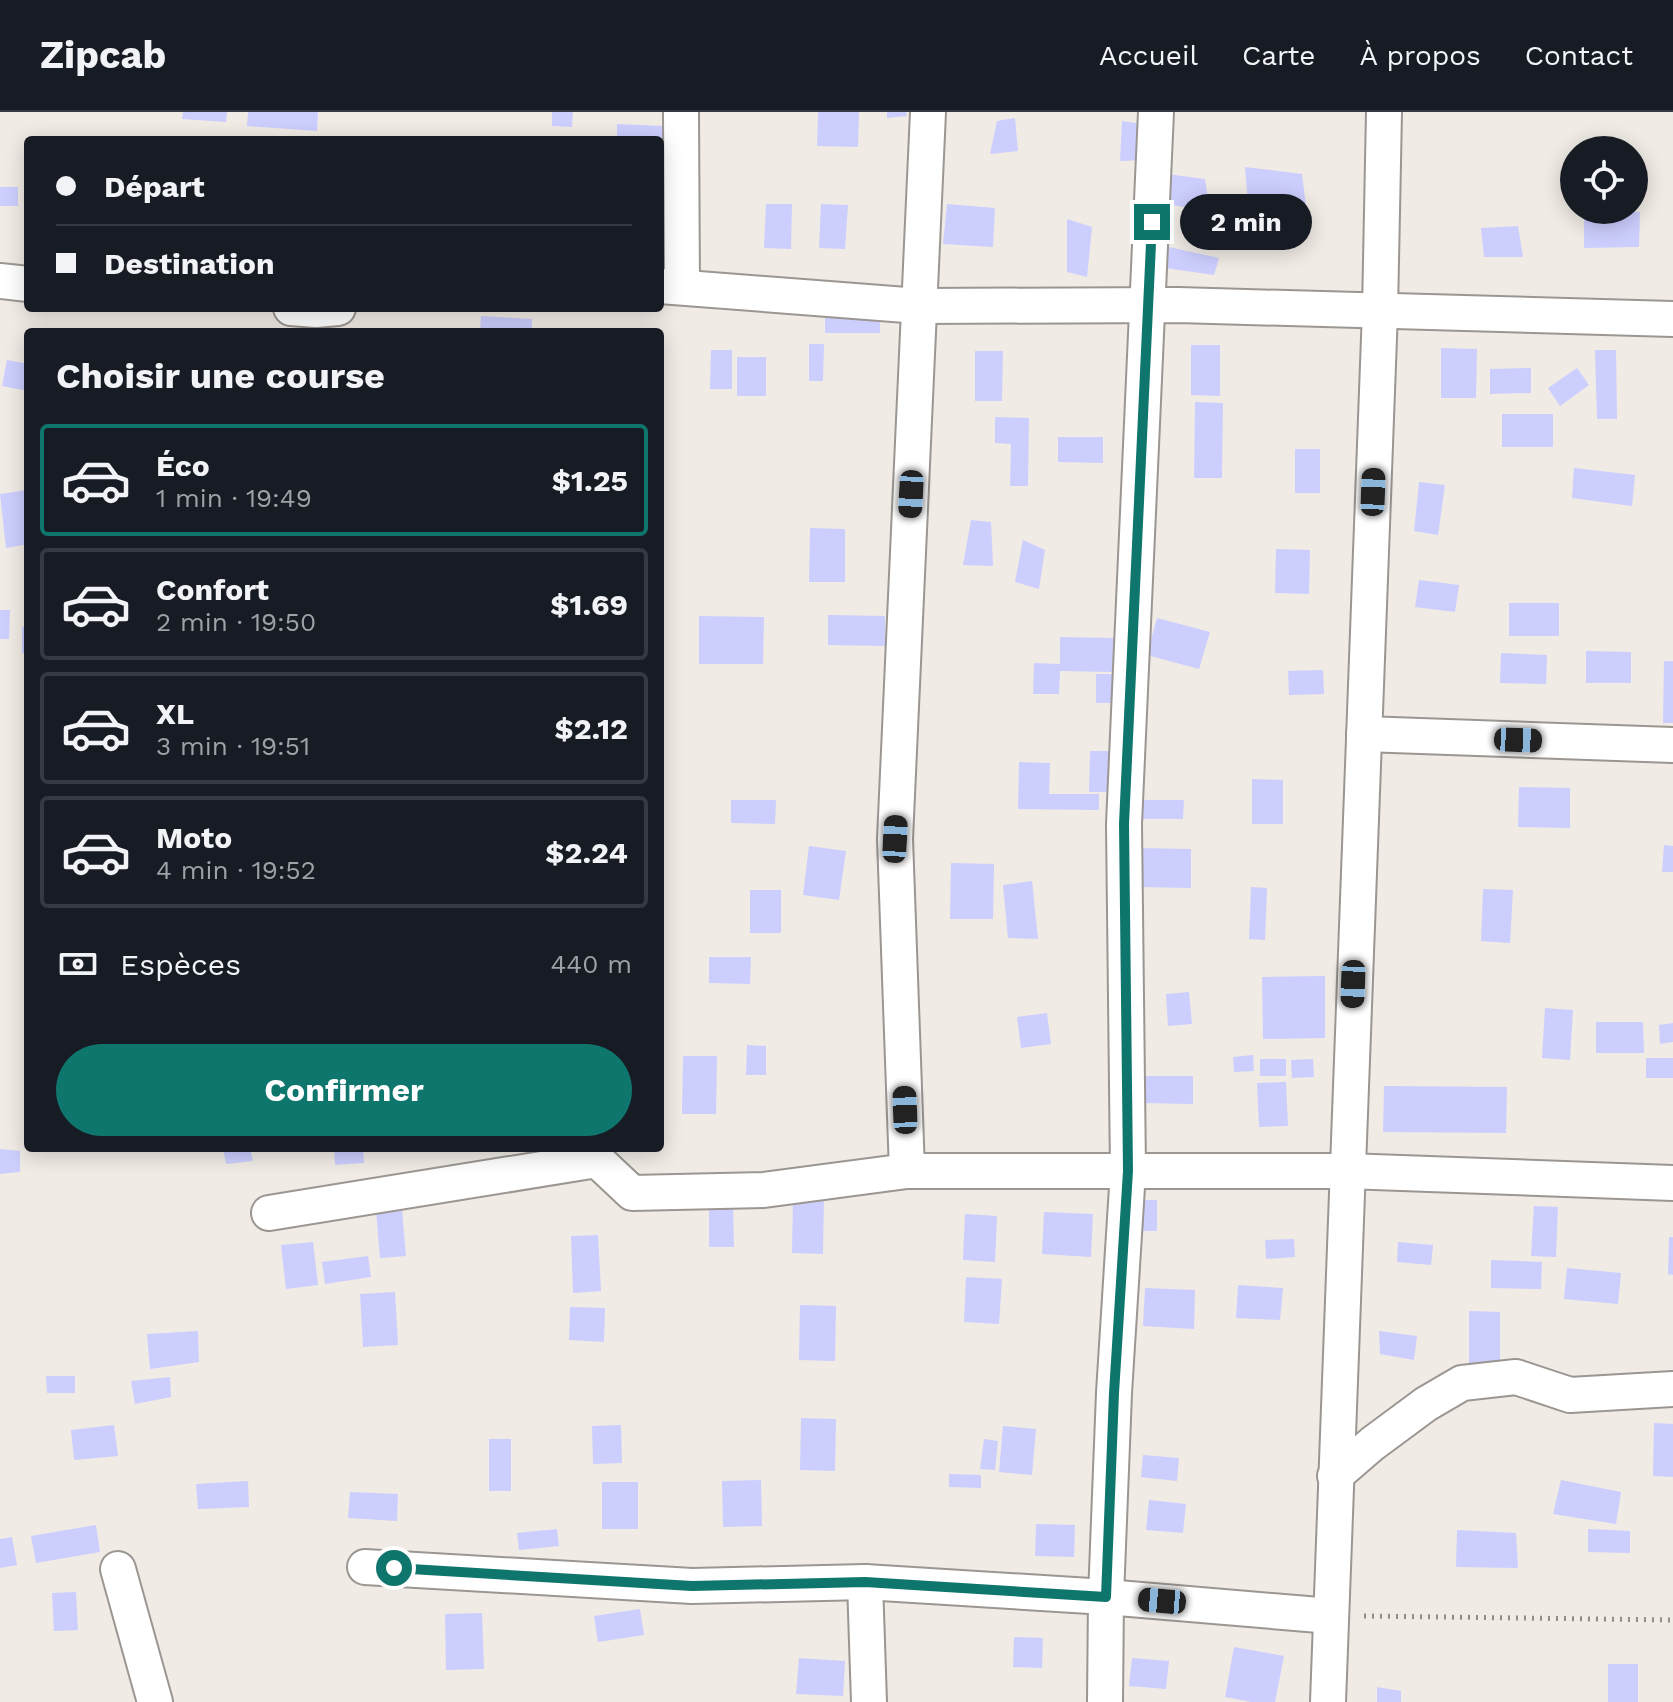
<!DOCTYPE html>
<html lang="fr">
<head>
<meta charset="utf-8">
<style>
	body { margin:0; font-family:"Work Sans",sans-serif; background:#242831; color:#f1f3f6; height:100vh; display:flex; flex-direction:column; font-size:30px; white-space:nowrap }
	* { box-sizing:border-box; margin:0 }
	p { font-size:26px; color:#9ea1a6 }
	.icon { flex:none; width:44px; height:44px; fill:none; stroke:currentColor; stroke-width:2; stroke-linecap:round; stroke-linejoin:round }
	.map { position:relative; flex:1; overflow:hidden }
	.panel { position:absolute; left:24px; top:216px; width:640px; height:824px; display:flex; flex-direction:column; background:#171b24; border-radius:8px; box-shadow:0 4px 20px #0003 }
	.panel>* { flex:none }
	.banner { position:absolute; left:24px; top:24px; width:640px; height:176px; border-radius:8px; box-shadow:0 4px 20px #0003; display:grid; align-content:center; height:176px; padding:0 32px; background:#171b24 }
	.tools { position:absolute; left:1560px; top:24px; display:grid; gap:16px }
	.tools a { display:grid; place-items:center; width:88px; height:88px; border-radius:50%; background:#171b24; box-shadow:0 4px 20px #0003; font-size:40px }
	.end { position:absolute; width:36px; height:36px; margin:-18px; border:10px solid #0f766e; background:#fff; box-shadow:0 0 0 4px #fff }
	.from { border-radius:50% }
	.bubble { position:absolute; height:56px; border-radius:28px; background:#171b24; box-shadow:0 4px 20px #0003; font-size:26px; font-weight:700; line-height:56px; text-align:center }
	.car { position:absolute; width:24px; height:48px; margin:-24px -12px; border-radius:10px; box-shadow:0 0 6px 2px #0007; background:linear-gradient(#222 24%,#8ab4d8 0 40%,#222 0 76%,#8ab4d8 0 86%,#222 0) }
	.banner b { display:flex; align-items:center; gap:28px; height:76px; font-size:30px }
	.banner b+b { border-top:2px solid #363941 }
	.banner i { width:20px; height:20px; background:#f1f3f6 }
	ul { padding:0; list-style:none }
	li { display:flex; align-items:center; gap:24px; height:112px; margin:0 16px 12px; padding:0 16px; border:4px solid #363941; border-radius:8px }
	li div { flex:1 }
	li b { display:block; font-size:30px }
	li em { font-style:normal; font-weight:700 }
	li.active { border-color:#0f766e }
	li>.icon { width:72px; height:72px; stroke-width:1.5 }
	h2 { padding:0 32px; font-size:36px; line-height:96px }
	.pay { display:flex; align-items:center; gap:20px; height:88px; padding:0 32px; font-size:30px }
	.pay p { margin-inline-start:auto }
	.button { display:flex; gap:16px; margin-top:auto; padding:16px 32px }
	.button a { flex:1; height:92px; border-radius:48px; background:#0f766e; color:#fff; font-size:32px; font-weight:700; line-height:92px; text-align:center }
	header { display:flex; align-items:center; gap:48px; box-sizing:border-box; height:112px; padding:0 40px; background:#171b24; border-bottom:2px solid #363941 }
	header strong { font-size:38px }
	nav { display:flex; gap:44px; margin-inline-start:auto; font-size:28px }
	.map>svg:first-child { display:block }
</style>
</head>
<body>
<header>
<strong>Zipcab</strong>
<nav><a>Accueil</a><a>Carte</a><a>À propos</a><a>Contact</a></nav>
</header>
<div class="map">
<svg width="1673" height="1590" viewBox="0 0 1673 1590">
	<rect width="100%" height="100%" fill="#f0ebe5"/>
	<g fill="#cccefe">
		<path d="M183 0H227L226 10 182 7Z"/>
		<path d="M248 0H318L317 19 247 14Z"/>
		<path d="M552 0H573L572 15 552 14Z"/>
		<path d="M818 0H859L858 35 817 34Z"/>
		<path d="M887 0H906L907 4 887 6Z"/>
		<path d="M1015 6 1018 39 990 42 997 9Z"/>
		<path d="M1122 9 1143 12 1142 48 1120 49Z"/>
		<path d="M617 12 663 14V28H617Z"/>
		<path d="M1245 55 1302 62 1307 102 1248 90Z"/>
		<path d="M1167 62 1205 67 1210 100 1167 92Z"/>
		<rect x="0" y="75" width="18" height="19"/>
		<path d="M766 92H792L791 137 764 136Z"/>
		<path d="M821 92 848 93 845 137 819 136Z"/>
		<path d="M947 92 995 96 993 135 943 132Z"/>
		<path d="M1584 98 1640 100 1639 135 1584 136Z"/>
		<path d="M1067 107 1092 115 1087 165 1067 160Z"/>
		<path d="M1518 114 1523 145H1484L1481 116Z"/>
		<path d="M1164 134 1219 146 1214 163 1165 156Z"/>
		<rect x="825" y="197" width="55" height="24"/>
		<path d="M481 204 532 207V220H480Z"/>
		<path d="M809 232H824L823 269H809Z"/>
		<path d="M1191 233H1220V284L1191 283Z"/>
		<path d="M1441 236 1477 237 1476 286H1441Z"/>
		<path d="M711 238H732V277H710Z"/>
		<path d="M1595 238H1616L1617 307H1597Z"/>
		<path d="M975 239H1003L1002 289H975Z"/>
		<rect x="737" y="245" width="29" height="39"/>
		<path d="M7 248 28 252V279L2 274Z"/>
		<path d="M1531 256V281L1490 282V257Z"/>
		<path d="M1577 256 1589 273 1560 294 1548 276Z"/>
		<path d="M1195 290 1223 291 1222 366H1194Z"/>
		<rect x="1502" y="302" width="51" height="33"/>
		<path d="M995 305 1029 306 1028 374H1010L1011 332 995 331Z"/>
		<path d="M1058 325H1103V351L1058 350Z"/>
		<rect x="1295" y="337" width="25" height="44"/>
		<path d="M1574 356 1635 363 1632 394 1572 386Z"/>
		<path d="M1419 370 1445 373 1438 423 1414 419Z"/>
		<path d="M28 378V432L6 436 0 382Z"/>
		<path d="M971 408 991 410 993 454 963 453Z"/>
		<path d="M810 416 845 417V470H809Z"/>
		<path d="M1023 428 1045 438 1039 477 1015 470Z"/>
		<path d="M1276 437 1310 438 1309 482 1275 481Z"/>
		<path d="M1419 468 1459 473 1455 500 1415 495Z"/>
		<rect x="1509" y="491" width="50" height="33"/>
		<path d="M0 498H10L9 527H0Z"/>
		<path d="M828 503 885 504V534L828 533Z"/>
		<path d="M699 504 764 505 763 552H699Z"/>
		<path d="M1157 506 1210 520 1199 557 1147 543Z"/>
		<rect x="22" y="515" width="6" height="26"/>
		<path d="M1060 525 1114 526 1112 560 1060 559 1059 582H1033L1034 551 1060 552Z"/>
		<path d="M1586 539 1631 540V571H1586Z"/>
		<path d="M1501 541 1547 543 1546 572 1500 571Z"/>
		<path d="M1664 549H1673V611H1663Z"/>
		<path d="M1323 558 1324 582 1289 583 1288 559Z"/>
		<rect x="1096" y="562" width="21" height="29"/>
		<path d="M1090 639H1111V680H1089Z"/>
		<path d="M1019 650 1050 651 1049 682H1099V698L1018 697Z"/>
		<path d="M1252 667 1283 668V712H1252Z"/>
		<path d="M1519 675 1570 676V716L1518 715Z"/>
		<path d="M731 688H776L775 712 731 711Z"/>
		<path d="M1140 688H1184L1183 707H1139Z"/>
		<path d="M1664 733 1673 734V760H1662Z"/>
		<path d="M809 734 846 739 839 788 803 783Z"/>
		<path d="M1138 736 1191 737V776L1138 775Z"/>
		<path d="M951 751 994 752 993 807H950Z"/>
		<path d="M1032 769 1038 827 1008 826 1003 773Z"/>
		<path d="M1251 775 1267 776 1265 828 1249 827Z"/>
		<path d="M1483 777 1513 778 1510 831 1481 829Z"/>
		<rect x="750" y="778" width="31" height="43"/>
		<path d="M709 845H751L750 872 709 871Z"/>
		<path d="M1325 864V926L1263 927 1262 865Z"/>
		<path d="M1189 880 1192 912 1168 914 1166 882Z"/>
		<path d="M1545 896 1573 898 1570 948 1542 946Z"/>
		<path d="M1047 901 1051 932 1021 936 1017 905Z"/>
		<path d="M1596 910H1643L1644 941H1596Z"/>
		<path d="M1673 911V930L1660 932 1659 913Z"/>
		<path d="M747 933 766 934V963H746Z"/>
		<path d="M1253 943 1254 959 1234 960 1233 945Z"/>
		<path d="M683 944H717L716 1002H682Z"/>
		<rect x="1646" y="946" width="27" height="20"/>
		<rect x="1260" y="947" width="26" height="17"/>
		<path d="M1313 947 1314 965 1292 966 1291 948Z"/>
		<path d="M1140 964H1193V992L1140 991Z"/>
		<path d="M1286 970 1288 1014 1259 1015 1257 971Z"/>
		<path d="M1384 974 1507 975 1506 1021 1383 1020Z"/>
		<path d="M223 1036H250L253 1049 226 1052Z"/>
		<path d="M334 1036H363L364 1051 335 1053Z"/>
		<path d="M0 1037 20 1039V1060L0 1062Z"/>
		<path d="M793 1083H824L823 1142 792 1141Z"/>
		<rect x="1128" y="1088" width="29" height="31"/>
		<path d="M709 1094H733L734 1135H709Z"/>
		<path d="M1534 1094 1558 1095 1556 1145 1531 1144Z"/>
		<path d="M402 1097 406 1144 380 1146 376 1099Z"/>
		<path d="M1044 1100 1093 1102 1091 1145 1042 1142Z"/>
		<path d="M965 1102 997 1104 995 1150 963 1148Z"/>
		<path d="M598 1123 601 1179 573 1181 571 1124Z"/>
		<path d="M1669 1125H1673V1163L1668 1162Z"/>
		<path d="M1294 1127 1295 1145 1266 1147 1265 1128Z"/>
		<path d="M313 1130 318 1173 286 1177 281 1133Z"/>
		<path d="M1398 1130 1433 1133 1431 1153 1397 1150Z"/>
		<path d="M368 1144 371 1165 325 1172 322 1150Z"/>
		<path d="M1491 1148 1542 1150 1541 1177 1491 1176Z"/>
		<path d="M1567 1156 1621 1161 1618 1192 1564 1187Z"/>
		<path d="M966 1165 1002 1167 999 1212 964 1210Z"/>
		<path d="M1238 1173 1283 1176 1280 1208 1236 1206Z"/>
		<path d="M1145 1176 1195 1178 1194 1217 1143 1214Z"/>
		<path d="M395 1180 398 1233 363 1235 360 1182Z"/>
		<path d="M800 1193 836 1194 835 1249 799 1248Z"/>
		<path d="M570 1195 605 1196 604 1230 569 1228Z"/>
		<path d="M1469 1199 1500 1200V1258L1469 1257Z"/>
		<path d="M198 1219 199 1250 150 1257 147 1222Z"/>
		<path d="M1379 1219 1417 1224 1414 1248 1380 1242Z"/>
		<path d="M46 1264H75V1281H47Z"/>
		<path d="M170 1265 171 1285 135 1292 131 1269Z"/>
		<path d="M801 1306 836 1307 835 1359 800 1358Z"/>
		<path d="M1654 1311 1673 1312V1365L1653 1364Z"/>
		<path d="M114 1313 118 1344 74 1348 71 1318Z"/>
		<path d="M621 1313 622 1351 593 1352 592 1314Z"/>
		<path d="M1003 1314 1036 1317 1032 1363 999 1360Z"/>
		<rect x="489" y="1327" width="22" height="52"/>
		<path d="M984 1327 998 1329 995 1358 980 1357Z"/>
		<path d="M1143 1343 1179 1346 1177 1369 1141 1365Z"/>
		<path d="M949 1362 981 1363V1376L949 1375Z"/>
		<path d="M761 1368 762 1414 723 1415 722 1369Z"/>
		<path d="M1561 1368 1621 1380 1616 1412 1553 1402Z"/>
		<path d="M248 1369 249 1395 198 1397 196 1372Z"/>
		<rect x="602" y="1370" width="36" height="47"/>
		<path d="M350 1380 398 1382 397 1409 348 1406Z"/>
		<path d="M1149 1388 1186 1392 1183 1421 1146 1418Z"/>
		<path d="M1036 1412 1075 1413 1074 1445 1035 1444Z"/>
		<path d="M96 1413 100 1440 36 1451 31 1424Z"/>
		<path d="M557 1417 559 1434 519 1438 517 1421Z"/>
		<path d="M1588 1417 1630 1419V1441L1588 1440Z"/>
		<path d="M1457 1418 1516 1421 1518 1456 1456 1455Z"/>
		<path d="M12 1425 17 1453 0 1456V1427Z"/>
		<path d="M76 1480 78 1518 54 1519 52 1481Z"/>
		<path d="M640 1497 644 1523 598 1530 594 1504Z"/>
		<path d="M482 1501 484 1557 446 1558 445 1502Z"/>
		<path d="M1014 1525 1043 1526 1042 1556 1013 1555Z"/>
		<path d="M1234 1535 1284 1544 1275 1590H1251L1225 1585Z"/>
		<path d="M799 1546 845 1549 843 1584 796 1582Z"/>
		<path d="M1132 1546 1169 1549 1166 1577 1129 1574Z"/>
		<rect x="1608" y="1552" width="30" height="38"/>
		<path d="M1377 1575 1401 1579V1590H1377Z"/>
	</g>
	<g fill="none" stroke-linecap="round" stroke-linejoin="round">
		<defs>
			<g id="minor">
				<path d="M681 0 682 174"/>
				<path d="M0 169 28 172"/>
				<path d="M660 174 919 194 1178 193 1673 207"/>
				<path d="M291 196 316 198 338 196"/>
				<path d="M1364 622 1673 633"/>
				<path d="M907 1059 895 727 928 0"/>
				<path d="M269 1101 597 1048 632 1081 764 1078 907 1059H1346L1673 1071"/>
				<path d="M1335 1364 1372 1332 1426 1292 1462 1271 1516 1265 1570 1283 1673 1277"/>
				<path d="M365 1455 692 1474 865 1470 1106 1485 1331 1504"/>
				<path d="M118 1457 155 1590"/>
				<path d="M865 1470 869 1590"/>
				<path d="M1105 1590 1106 1485 1114 1281 1128 1059 1124 712 1156 0"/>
				<path d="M1328 1590 1380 199 1384 0"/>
			</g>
		</defs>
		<use href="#minor" stroke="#9b9691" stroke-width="38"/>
		<path stroke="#908d89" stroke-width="5" stroke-dasharray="2 6" stroke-linecap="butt" d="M1364 1504 1673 1508"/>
		<use href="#minor" stroke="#fff" stroke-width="34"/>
	</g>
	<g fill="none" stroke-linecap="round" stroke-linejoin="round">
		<path stroke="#0f766e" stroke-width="10" d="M394 1456 692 1474 865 1470 1106 1485 1114 1281 1128 1059 1124 712 1152 110"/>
	</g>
</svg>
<div class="tools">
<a><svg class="icon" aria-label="locate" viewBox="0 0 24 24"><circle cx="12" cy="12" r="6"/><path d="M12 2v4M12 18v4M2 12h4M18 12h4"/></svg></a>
</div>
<i class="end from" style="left:394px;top:1456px"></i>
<i class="end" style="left:1152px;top:110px"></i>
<div class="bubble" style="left:1180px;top:82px;width:132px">2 min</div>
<i class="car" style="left:1373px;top:380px;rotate:2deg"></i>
<i class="car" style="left:911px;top:382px;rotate:183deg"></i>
<i class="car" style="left:1518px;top:628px;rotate:92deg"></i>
<i class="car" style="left:895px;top:727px;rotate:3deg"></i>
<i class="car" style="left:1353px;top:872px;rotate:182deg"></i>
<i class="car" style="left:905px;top:998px;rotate:358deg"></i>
<i class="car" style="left:1162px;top:1489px;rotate:275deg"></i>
<div class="banner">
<b><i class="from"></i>Départ</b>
<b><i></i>Destination</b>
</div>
<section class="panel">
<h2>Choisir une course</h2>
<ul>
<li class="active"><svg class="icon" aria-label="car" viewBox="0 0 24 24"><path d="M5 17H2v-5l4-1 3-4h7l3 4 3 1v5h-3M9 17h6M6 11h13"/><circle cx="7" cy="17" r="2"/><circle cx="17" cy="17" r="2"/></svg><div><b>Éco</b><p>1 min · 19:49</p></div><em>$1.25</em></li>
<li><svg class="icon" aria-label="car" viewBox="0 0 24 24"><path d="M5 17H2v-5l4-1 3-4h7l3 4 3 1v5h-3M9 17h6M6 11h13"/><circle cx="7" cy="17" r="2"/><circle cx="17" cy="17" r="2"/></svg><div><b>Confort</b><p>2 min · 19:50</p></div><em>$1.69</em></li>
<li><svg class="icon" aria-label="car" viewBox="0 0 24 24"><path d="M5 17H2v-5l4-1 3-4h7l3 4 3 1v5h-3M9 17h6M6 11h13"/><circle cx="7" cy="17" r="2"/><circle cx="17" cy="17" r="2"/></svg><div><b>XL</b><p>3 min · 19:51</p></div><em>$2.12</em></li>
<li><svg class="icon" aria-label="car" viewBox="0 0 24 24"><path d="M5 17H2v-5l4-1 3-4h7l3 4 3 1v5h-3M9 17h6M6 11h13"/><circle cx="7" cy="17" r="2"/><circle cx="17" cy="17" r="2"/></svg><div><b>Moto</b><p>4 min · 19:52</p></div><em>$2.24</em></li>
</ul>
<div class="pay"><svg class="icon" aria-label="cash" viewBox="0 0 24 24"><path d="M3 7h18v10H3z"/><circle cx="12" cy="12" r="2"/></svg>Espèces<p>440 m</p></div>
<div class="button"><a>Confirmer</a></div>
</section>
</div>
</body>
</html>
